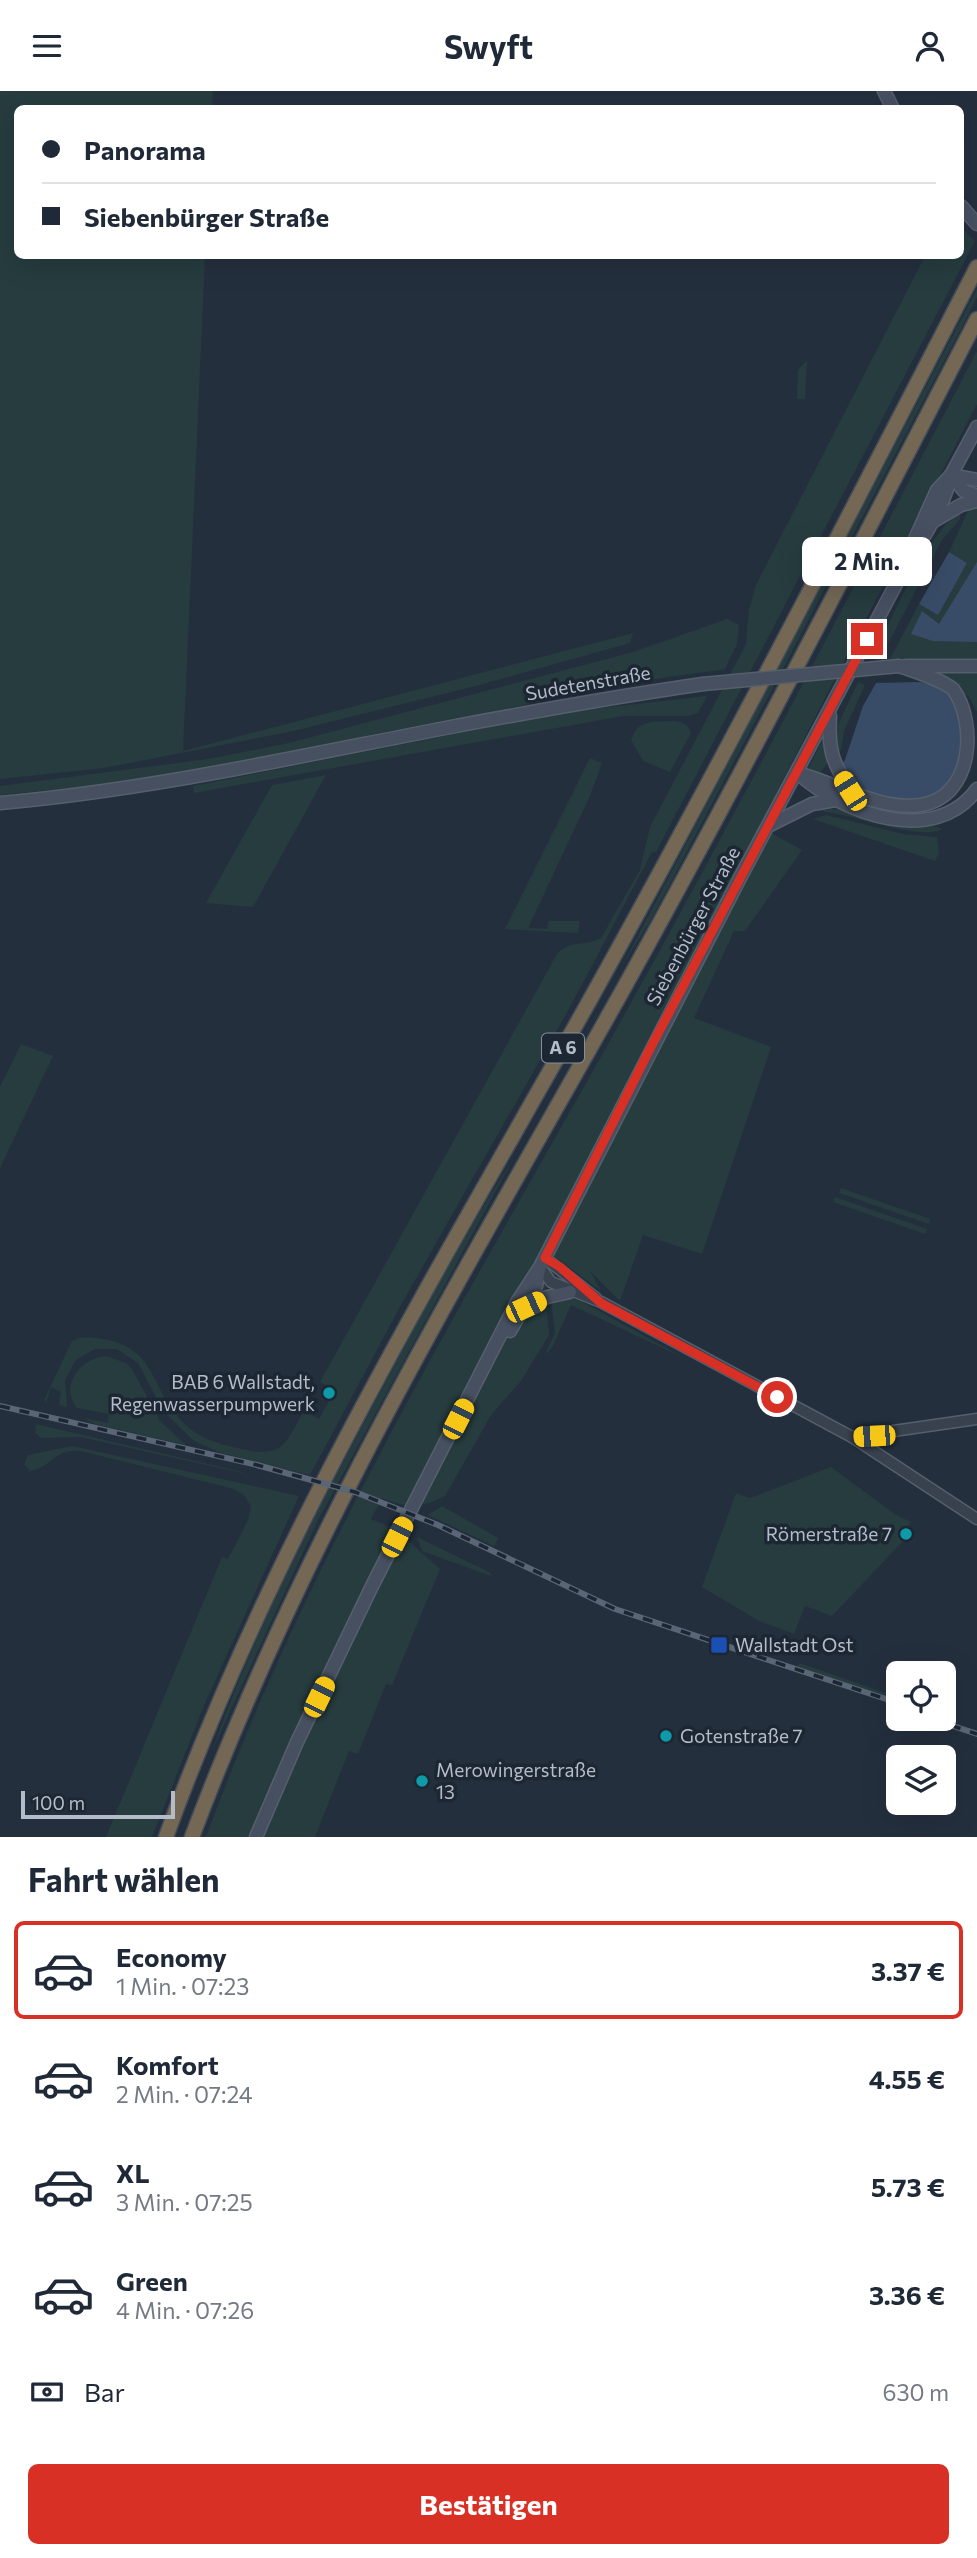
<!DOCTYPE html>
<html lang="de">
<head>
<meta charset="utf-8">
<style>
	body { margin:0; font-family:Commissioner,sans-serif; background:#f2f2f3; color:#1f2937; height:100vh; display:flex; flex-direction:column; font-size:26px; white-space:nowrap }
	* { box-sizing:border-box; margin:0 }
	p { font-size:23px; color:#747a83 }
	.icon { flex:none; width:38px; height:38px; fill:none; stroke:currentColor; stroke-width:2; stroke-linecap:round; stroke-linejoin:round }
	.map { position:relative; height:1746px; overflow:hidden }
	.panel { display:flex; flex-direction:column; background:#fff; flex:1 }
	.panel>* { flex:none }
	.guide { position:absolute; left:14px; top:14px; width:950px; height:154px; border-radius:10px; box-shadow:0 7px 28px #0002; display:grid; align-content:center; height:154px; padding:0 28px; background:#fff }
	.tools { position:absolute; left:886px; top:1570px; display:grid; gap:14px }
	.tools a { display:grid; place-items:center; width:70px; height:70px; border-radius:10px; background:#fff; box-shadow:0 7px 28px #0002; font-size:35px }
	.scale { position:absolute; left:21px; bottom:18px; width:154px; box-sizing:border-box; padding-left:7px; border:4px solid #b4bcc9; border-top:0; font-size:19px; line-height:24px; white-space:nowrap; color:#b4bcc9; -webkit-text-stroke:5px #1d2633; paint-order:stroke }
	.end { position:absolute; width:32px; height:32px; margin:-16px; border:9px solid #d93025; background:#fff; box-shadow:0 0 0 4px #fff }
	.from { border-radius:50% }
	.bubble { position:absolute; height:49px; border-radius:10px; background:#fff; box-shadow:0 7px 28px #0002; font-size:23px; font-weight:700; line-height:49px; text-align:center }
	.car { position:absolute; width:21px; height:42px; margin:-21px -10px; border-radius:9px; box-shadow:0 0 5px 2px #0007; background:linear-gradient(#f5c518 24%,#345 0 40%,#f5c518 0 76%,#345 0 86%,#f5c518 0) }
	.guide b { display:flex; align-items:center; gap:24px; height:66px; font-size:26px }
	.guide b+b { border-top:2px solid #e0e1e3 }
	.guide i { width:18px; height:18px; background:#1f2937 }
	ul { padding:0; list-style:none }
	li { display:flex; align-items:center; gap:21px; height:98px; margin:0 14px 10px; padding:0 14px; border:4px solid transparent; border-radius:10px }
	li div { flex:1 }
	li b { display:block; font-size:26px }
	li em { font-style:normal; font-weight:700 }
	li.on { border-color:#d93025 }
	li>.icon { width:63px; height:63px; stroke-width:1.5 }
	h2 { padding:0 28px; font-size:32px; line-height:84px }
	.pay { display:flex; align-items:center; gap:18px; height:77px; padding:0 28px; font-size:26px }
	.pay p { margin-inline-start:auto }
	.primary-button { display:flex; gap:14px; margin-top:auto; padding:14px 28px }
	.primary-button a { flex:1; height:80px; border-radius:10px; background:#d93025; color:#fff; font-size:28px; font-weight:700; line-height:80px; text-align:center }
	header { display:flex; justify-content:space-between; align-items:center; height:91px; padding:0 28px; background:#fff; font-size:32px; font-weight:700 }
	.map>svg:first-child { display:block }
</style>
</head>
<body>
<header><svg class="icon" aria-label="menu" viewBox="0 0 24 24"><path d="M4 6h16M4 12h16M4 18h16"/></svg>Swyft<svg class="icon" aria-label="person" viewBox="0 0 24 24"><circle cx="12" cy="8" r="4"/><path d="M4 21q1-7 8-7t8 7"/></svg></header>
<div class="map">
<svg width="977" height="1746" viewBox="0 0 977 1746">
	<rect width="100%" height="100%" fill="#242f3e"/>
	<g fill="#263c3f">
		<path d="M0 0H213L212 17 18 18V164L205 165 183 660 633 542 630 552 483 593 294 640 104 677 0 688Z"/>
		<path d="M961 136 975 150 656 761H652L569 918 402 1212 310 1384 221 1362 194 1350 164 1321 138 1272 117 1258H95L76 1269 65 1289 67 1316 59 1314 61 1301 51 1296 46 1311 44 1309 72 1250C82 1244 92 1247 103 1248 158 1257 150 1300 184 1332 199 1348 220 1353 241 1358 284 1367 284 1354 304 1320L319 1328 335 1299 320 1291 557 863C571 848 585 856 601 847L640 779 650 736 746 553 749 518 756 494 925 165 961 164Z"/>
		<path d="M977 198V206L961 238 651 829 622 875Z"/>
		<path d="M977 260V313L759 735 802 759 745 840H734L694 927 771 956 702 1163 643 1144 620 1210 590 1180 601 1200 542 1156 549 1244 521 1290 491 1324 445 1405C419 1418 408 1417 382 1407L371 1428 395 1438 440 1478 392 1594 386 1593 358 1663 349 1660 315 1746H206C305 1476 452 1230 593 980 726 743 851 501 977 260Z"/>
		<path d="M807 269 805 308H797L798 279Z"/>
		<path d="M977 418V569L890 568 919 513 938 523 967 472 949 461 968 420Z"/>
		<path d="M960 422V428L942 449 881 566H873C889 534 931 435 960 422Z"/>
		<path d="M727 528 739 534 737 553 725 578 721 579 661 587 132 691 0 704V695L208 668 289 652 633 561Z"/>
		<path d="M943 582H977V621L969 606 939 585Z"/>
		<path d="M858 591 865 594 844 640 841 659 835 666 838 634Z"/>
		<path d="M707 605 698 622 688 625H623L194 702 193 695 566 621Z"/>
		<path d="M651 631C665 631 687 625 691 642L670 681 643 670 631 649C635 637 639 634 651 631Z"/>
		<path d="M822 650H825L828 672 819 683 808 677Z"/>
		<path d="M590 667 602 672 589 707 528 837 547 838 549 830H580L578 842 505 838Z"/>
		<path d="M326 684 253 816 206 812 272 694Z"/>
		<path d="M817 717C847 717 875 729 904 733 918 735 930 732 943 738 918 751 849 721 818 720Z"/>
		<path d="M826 724 903 743 937 746 939 762 935 770 813 728Z"/>
		<path d="M21 953 53 965 0 1077V996Z"/>
		<path d="M514 1066 317 1431 211 1662C254 1542 313 1428 373 1315 418 1231 463 1146 514 1066Z"/>
		<path d="M841 1097 930 1128 929 1133 839 1102Z"/>
		<path d="M835 1106 927 1138 925 1143 833 1111Z"/>
		<path d="M565 1206 579 1209 686 1268 571 1214 553 1255 545 1264 555 1242 551 1209Z"/>
		<path d="M106 1265 126 1272 132 1278 160 1330 186 1354 94 1333 84 1327 108 1332 109 1323 77 1317C59 1294 81 1267 106 1265Z"/>
		<path d="M36 1333 242 1381V1382L81 1346 41 1347 35 1341Z"/>
		<path d="M72 1355 299 1405 205 1612 152 1746H106L222 1466 228 1468 248 1429 251 1415 244 1404 234 1398 81 1360C54 1357 51 1377 30 1380L24 1373 28 1364Z"/>
		<path d="M831 1376 896 1424 911 1431 901 1444 905 1448 832 1525 805 1515 794 1543 759 1530 702 1496 736 1402 750 1407Z"/>
		<path d="M442 1415 498 1447 494 1455 428 1424Z"/>
		<path d="M417 1446 491 1482V1485L422 1460Z"/>
		<path d="M799 1572 898 1606V1609L797 1577Z"/>
	</g>
	<g fill="#394c67">
		<path d="M949 461 967 472 938 524 919 513Z"/>
		<path d="M977 471V551L933 550 911 543 922 520 939 533Z"/>
		<path d="M921 591 939 596 958 611 966 671C958 680 951 694 941 700 908 723 860 706 840 676L845 669 863 615 876 592Z"/>
	</g>
	<g fill="none" stroke-linecap="round" stroke-linejoin="round">
		<defs>
			<g id="tertiary">
				<path d="M545 1167 596 1207"/>
				<path d="M540 1176 551 1191 601 1211 852 1346 977 1428"/>
				<path d="M852 1346 977 1328"/>
			</g>
			<g id="secondary">
				<path d="M884 0 893 18"/>
				<path d="M961 115 977 133"/>
				<path d="M951 384 964 400 977 405"/>
				<path d="M951 384 977 389"/>
				<path d="M932 431 961 414 977 410"/>
				<path d="M911 457 937 399 951 384 977 336"/>
				<path d="M906 575H977"/>
				<path d="M830 625C828 659 832 670 850 700"/>
				<path d="M797 682C838 692 878 720 921 714 974 706 977 631 953 598 938 587 916 581 899 575"/>
				<path d="M800 684C844 723 935 756 977 698"/>
				<path d="M0 712C147 699 291 667 435 639 524 622 613 606 703 593"/>
				<path d="M768 735 812 713 835 709"/>
				<path d="M526 1216 547 1206 570 1201"/>
				<path d="M510 1240 536 1195 539 1178"/>
				<path d="M256 1746 297 1651 373 1493 517 1211 540 1176 741 785 904 478C922 448 943 419 951 384"/>
			</g>
			<g id="motorway">
				<path d="M166 1746C273 1450 438 1180 591 907 725 666 851 421 977 176"/>
				<path d="M192 1746C303 1449 465 1180 620 904 744 681 860 454 977 228"/>
			</g>
		</defs>
		<use href="#tertiary" stroke="#565f6c" stroke-width="13"/>
		<use href="#secondary" stroke="#565f6c" stroke-width="15"/>
		<use href="#motorway" stroke="#434c59" stroke-width="17"/>
		<use href="#tertiary" stroke="#38414e" stroke-width="10"/>
		<use href="#secondary" stroke="#465061" stroke-width="12"/>
		<use href="#motorway" stroke="#746855" stroke-width="14"/>
		<defs>
			<g id="rail">
				<path d="M0 1315 257 1374 355 1401 438 1434 615 1518 898 1612"/>
				<path d="M932 1628 977 1643"/>
			</g>
		</defs>
		<use href="#rail" stroke="#5a6575" stroke-width="6"/>
		<use href="#rail" stroke="#1d2633" stroke-width="3.5" stroke-dasharray="10" stroke-linecap="butt"/>
		<defs>
			<path id="secondary-bridge" d="M703 593 899 575"/>
		</defs>
		<use href="#secondary-bridge" stroke="#565f6c" stroke-width="15" stroke-linecap="butt"/>
		<use href="#secondary-bridge" stroke="#465061" stroke-width="12"/>
	</g>
	<g fill="none" stroke-linecap="round" stroke-linejoin="round">
		<path stroke="#d93025" stroke-width="9" d="M777 1306 601 1212 560 1176 545 1167 653 952 867 548"/>
	</g>
	<g fill="#0f9aa8" stroke="#1d2633" stroke-width="2.5">
		<circle cx="329" cy="1302" r="7"/>
		<circle cx="906" cy="1443" r="7"/>
		<circle cx="666" cy="1645" r="7"/>
		<circle cx="422" cy="1690" r="7"/>
	</g>
	<rect fill="#1a4fb4" stroke="#1d2633" stroke-width="2.5" x="710" y="1545" width="18" height="18" rx="3.5"/>
	<g text-anchor="middle" stroke-width="7" stroke-linejoin="round" paint-order="stroke">
		<rect fill="#1d2633" stroke="#878f9c" stroke-width="2" x="542" y="942.5" width="42" height="29" rx="5"/>
		<g font-size="18" font-weight="bold" fill="#b4bcc9">
			<text x="563" y="963">A 6</text>
		</g>
		<g font-size="19" fill="#b4bcc9" stroke="#1d2633">
			<text transform="translate(588 592) rotate(-10)" y="7">Sudetenstraße</text>
			<text transform="translate(693 835) rotate(-62)" y="7">Siebenbürger Straße</text>
		</g>
		<g font-size="19" fill="#b4bcc9" stroke="#1d2633" text-anchor="start">
			<text x="315" y="1298" text-anchor="end">BAB 6 Wallstadt,<tspan x="315" dy="22">Regenwasserpumpwerk</tspan></text>
			<text x="892" y="1450" text-anchor="end">Römerstraße 7</text>
			<text x="735" y="1561">Wallstadt Ost</text>
			<text x="680" y="1652">Gotenstraße 7</text>
			<text x="436" y="1686">Merowingerstraße<tspan x="436" dy="22">13</tspan></text>
		</g>
	</g>
</svg>
<div class="tools">
<a><svg class="icon" aria-label="locate" viewBox="0 0 24 24"><circle cx="12" cy="12" r="6"/><path d="M12 2v4M12 18v4M2 12h4M18 12h4"/></svg></a>
<a><svg class="icon" aria-label="layers" viewBox="0 0 24 24"><path d="M12 4l9 5-9 5-9-5zM3 14l9 5 9-5"/></svg></a>
</div>
<div class="scale">100 m</div>
<i class="end from" style="left:777px;top:1306px"></i>
<i class="end" style="left:867px;top:548px"></i>
<div class="bubble" style="left:802px;top:446px;width:130px">2 Min.</div>
<i class="car" style="left:850px;top:700px;rotate:328deg"></i>
<i class="car" style="left:526px;top:1216px;rotate:65deg"></i>
<i class="car" style="left:458px;top:1328px;rotate:27deg"></i>
<i class="car" style="left:874px;top:1345px;rotate:267deg"></i>
<i class="car" style="left:397px;top:1446px;rotate:27deg"></i>
<i class="car" style="left:319px;top:1606px;rotate:26deg"></i>
<div class="guide">
<b><i class="from"></i>Panorama</b>
<b><i></i>Siebenbürger Straße</b>
</div>
</div>
<section class="panel">
<h2>Fahrt wählen</h2>
<ul>
<li class="on"><svg class="icon" aria-label="car" viewBox="0 0 24 24"><path d="M5 17H2v-5l4-1 3-4h7l3 4 3 1v5h-3M9 17h6M6 11h13"/><circle cx="7" cy="17" r="2"/><circle cx="17" cy="17" r="2"/></svg><div><b>Economy</b><p>1 Min. · 07:23</p></div><em>3.37 €</em></li>
<li><svg class="icon" aria-label="car" viewBox="0 0 24 24"><path d="M5 17H2v-5l4-1 3-4h7l3 4 3 1v5h-3M9 17h6M6 11h13"/><circle cx="7" cy="17" r="2"/><circle cx="17" cy="17" r="2"/></svg><div><b>Komfort</b><p>2 Min. · 07:24</p></div><em>4.55 €</em></li>
<li><svg class="icon" aria-label="car" viewBox="0 0 24 24"><path d="M5 17H2v-5l4-1 3-4h7l3 4 3 1v5h-3M9 17h6M6 11h13"/><circle cx="7" cy="17" r="2"/><circle cx="17" cy="17" r="2"/></svg><div><b>XL</b><p>3 Min. · 07:25</p></div><em>5.73 €</em></li>
<li><svg class="icon" aria-label="car" viewBox="0 0 24 24"><path d="M5 17H2v-5l4-1 3-4h7l3 4 3 1v5h-3M9 17h6M6 11h13"/><circle cx="7" cy="17" r="2"/><circle cx="17" cy="17" r="2"/></svg><div><b>Green</b><p>4 Min. · 07:26</p></div><em>3.36 €</em></li>
</ul>
<div class="pay"><svg class="icon" aria-label="cash" viewBox="0 0 24 24"><path d="M3 7h18v10H3z"/><circle cx="12" cy="12" r="2"/></svg>Bar<p>630 m</p></div>
<div class="primary-button"><a>Bestätigen</a></div>
</section>
</body>
</html>
